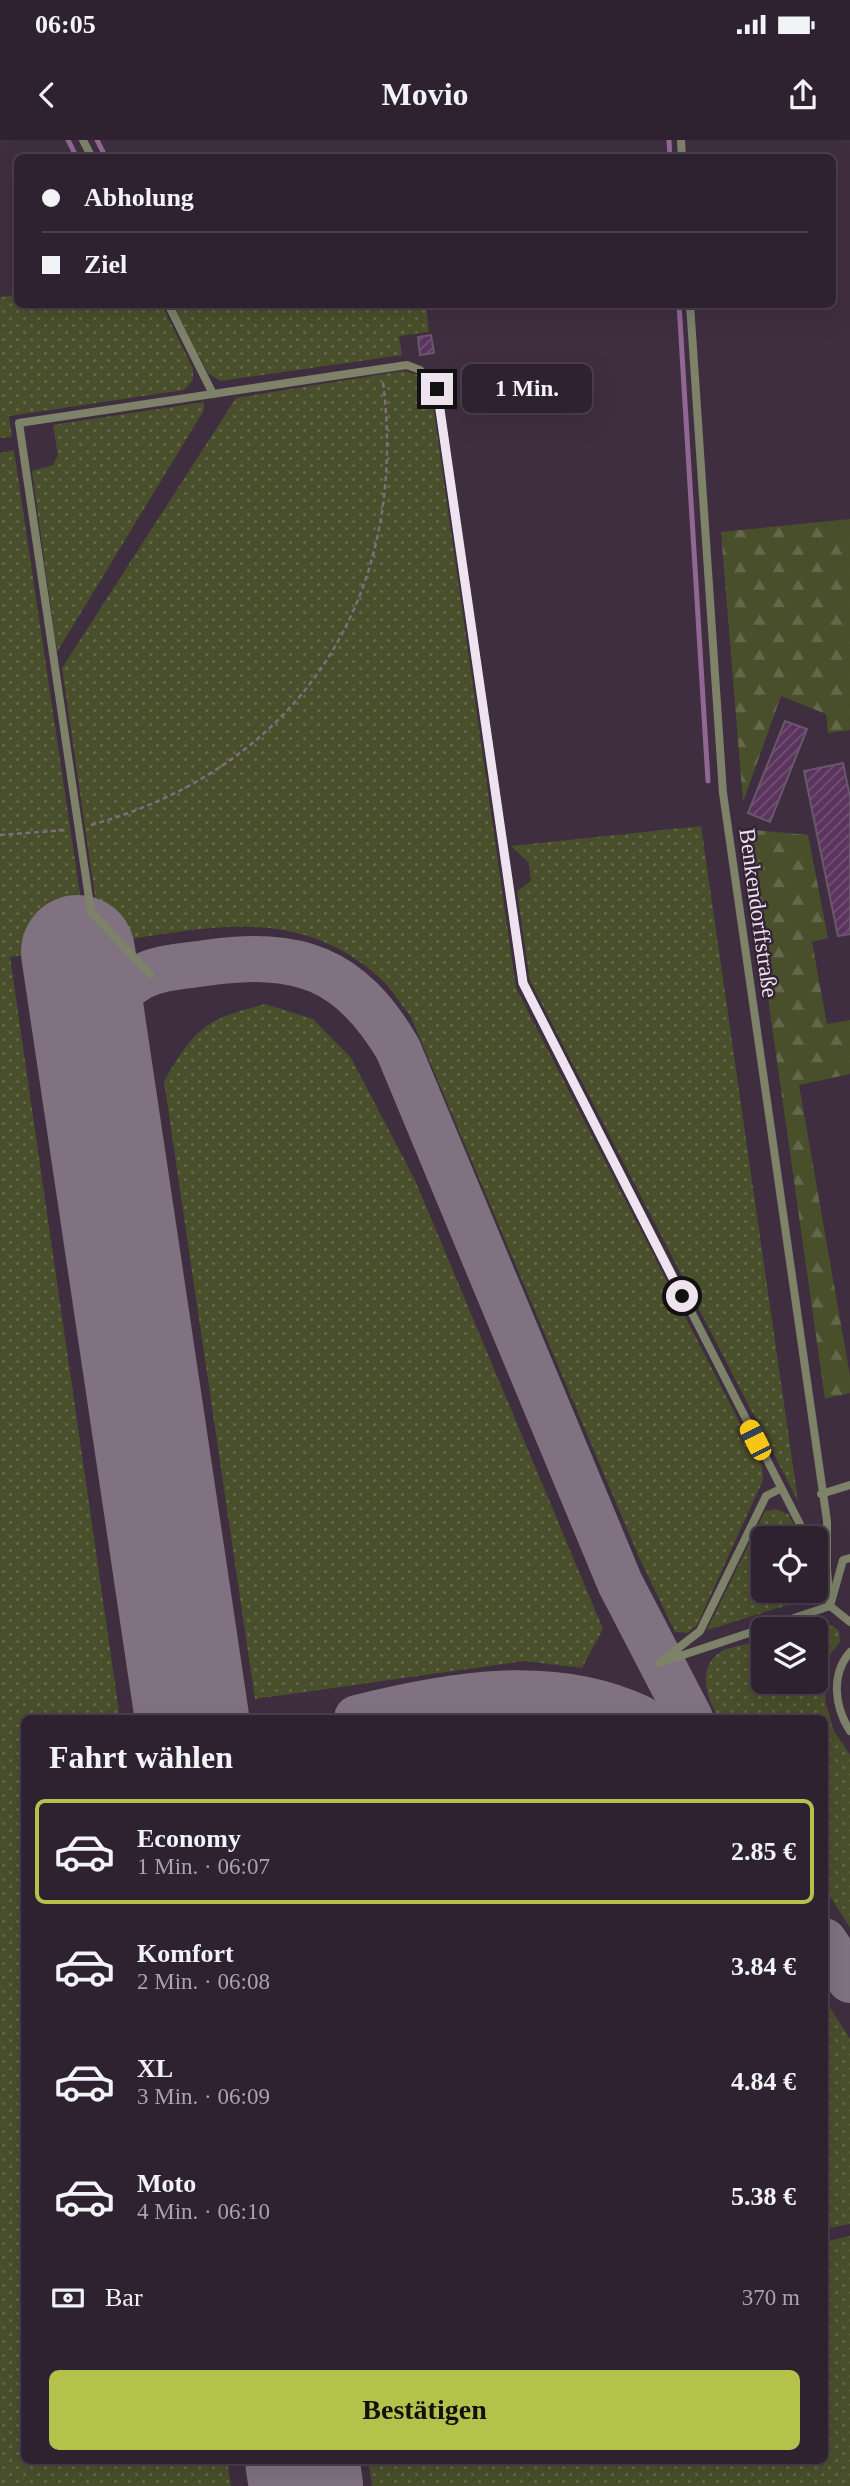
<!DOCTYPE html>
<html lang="de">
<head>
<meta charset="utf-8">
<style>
	body { margin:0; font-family:"Times New Roman",serif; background:#3b2f3c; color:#f1f3f6; height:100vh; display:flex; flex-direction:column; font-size:26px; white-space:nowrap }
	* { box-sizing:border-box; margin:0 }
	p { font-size:23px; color:#a7a4ab }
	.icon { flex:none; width:38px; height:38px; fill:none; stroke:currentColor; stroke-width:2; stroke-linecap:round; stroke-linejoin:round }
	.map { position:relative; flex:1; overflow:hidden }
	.details { position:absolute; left:21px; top:1575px; width:807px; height:749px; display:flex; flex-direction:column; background:#2f2230; border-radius:10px; box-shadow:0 7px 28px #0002,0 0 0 2px #4a3f4c }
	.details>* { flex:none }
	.banner { position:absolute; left:14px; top:14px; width:822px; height:154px; border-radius:10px; box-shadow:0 7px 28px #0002,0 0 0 2px #4a3f4c; display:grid; align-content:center; height:154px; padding:0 28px; background:#2f2230 }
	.buttons { position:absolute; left:751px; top:1386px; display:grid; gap:14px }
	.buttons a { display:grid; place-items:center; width:77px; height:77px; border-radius:10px; background:#2f2230; box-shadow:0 7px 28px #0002,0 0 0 2px #4a3f4c; font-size:35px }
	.end { position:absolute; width:32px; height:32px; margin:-16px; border:9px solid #efe3ef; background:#111; box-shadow:0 0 0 4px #111 }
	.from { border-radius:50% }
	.bubble { position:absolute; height:49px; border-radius:10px; background:#2f2230; box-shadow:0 7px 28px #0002,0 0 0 2px #4a3f4c; font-size:23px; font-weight:600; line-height:49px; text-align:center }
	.car { position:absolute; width:21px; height:42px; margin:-21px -10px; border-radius:9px; box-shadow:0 0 5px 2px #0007; background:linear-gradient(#f5c518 24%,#345 0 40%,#f5c518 0 76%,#345 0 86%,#f5c518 0) }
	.banner b { display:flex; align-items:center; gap:24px; height:66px; font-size:26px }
	.banner b+b { border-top:2px solid #4a3f4c }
	.banner i { width:18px; height:18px; background:#f1f3f6 }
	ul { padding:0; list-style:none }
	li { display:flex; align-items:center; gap:21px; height:105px; margin:0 14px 10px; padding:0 14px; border:4px solid transparent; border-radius:10px }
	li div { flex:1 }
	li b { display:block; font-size:26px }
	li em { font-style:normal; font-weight:600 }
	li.current { border-color:#b3c24b }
	li>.icon { width:63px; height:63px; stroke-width:1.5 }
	h2 { padding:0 28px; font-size:32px; line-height:84px }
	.pay { display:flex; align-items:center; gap:18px; height:77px; padding:0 28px; font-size:26px }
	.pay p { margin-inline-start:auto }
	.button { display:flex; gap:14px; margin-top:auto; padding:14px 28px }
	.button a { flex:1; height:80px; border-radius:10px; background:#b3c24b; color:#111; font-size:28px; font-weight:600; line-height:80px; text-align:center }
	.status { display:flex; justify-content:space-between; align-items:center; height:49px; padding:0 35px; background:#2f2230; direction:ltr }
	.status svg { height:19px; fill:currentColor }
	header { display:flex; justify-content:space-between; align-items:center; height:91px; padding:0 28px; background:#2f2230; font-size:32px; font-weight:600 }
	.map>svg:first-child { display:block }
</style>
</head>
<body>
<div class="status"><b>06:05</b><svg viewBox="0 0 49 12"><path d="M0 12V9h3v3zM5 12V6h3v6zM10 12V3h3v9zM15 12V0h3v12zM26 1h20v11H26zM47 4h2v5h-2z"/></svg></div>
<header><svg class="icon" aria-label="back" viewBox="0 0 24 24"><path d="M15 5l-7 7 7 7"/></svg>Movio<svg class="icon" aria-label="share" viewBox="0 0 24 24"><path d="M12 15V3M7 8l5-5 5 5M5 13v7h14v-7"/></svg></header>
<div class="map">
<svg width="850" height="2346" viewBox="0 0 850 2346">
	<defs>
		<pattern id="green-dots" width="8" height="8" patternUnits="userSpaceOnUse" patternTransform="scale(1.75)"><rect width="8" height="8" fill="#4a4f2b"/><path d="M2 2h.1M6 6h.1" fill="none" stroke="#64684a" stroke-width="1.8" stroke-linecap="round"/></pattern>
		<pattern id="forest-firs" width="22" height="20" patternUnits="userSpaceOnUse" patternTransform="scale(1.75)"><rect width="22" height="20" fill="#4a4f2b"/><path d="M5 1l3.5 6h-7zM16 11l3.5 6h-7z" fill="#64684a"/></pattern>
		<pattern id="building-hatch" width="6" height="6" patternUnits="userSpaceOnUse" patternTransform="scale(1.75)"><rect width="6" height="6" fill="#5a345d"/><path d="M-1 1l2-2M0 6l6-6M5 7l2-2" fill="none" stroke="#725175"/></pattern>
	</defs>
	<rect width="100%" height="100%" fill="#3f2e40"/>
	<g fill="url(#green-dots)">
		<path d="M17 155 18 164 162 165 193 229V240L184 250 9 276 12 297 0 298V157Z"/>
		<path d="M172 165H426L429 192 399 196 402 215 220 241 208 233Z"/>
		<path d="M403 231 418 235 431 251 516 848 762 1326 763 1340 697 1485 687 1493 675 1492 638 1415 411 877C401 865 392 849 381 839 304 769 223 785 130 799L97 770 62 528 236 258Z"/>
		<path d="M204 262V270L57 512 32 331 53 325 58 315 53 285Z"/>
		<path d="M14 310 83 774 114 800 10 817 120 1578H24V2320L227 2321 231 2346H0V313Z"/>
		<path d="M701 686 798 1361 530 841 517 751 531 741 529 723 511 706Z"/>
		<path d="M265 864 313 879 351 918 415 1040 603 1489 582 1528 524 1521 255 1559 164 941C196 887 204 880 265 864Z"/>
		<path d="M776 1369 788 1374 801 1398H763V1451H810L788 1465 707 1490 765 1371Z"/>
		<path d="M832 1485 839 1491 840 1502 829 1516 824 1541 826 1564 834 1591 850 1615V1788L824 1747V1578H719C706 1557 695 1525 724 1510 735 1505 751 1504 763 1501V1542H816L813 1489Z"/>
		<path d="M824 1858 850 1899V2084L824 2089Z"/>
		<path d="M850 2096V2346H372L368 2321 824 2320V2102Z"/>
	</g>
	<g fill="url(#forest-firs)">
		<path d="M850 379V590L828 593 826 574 781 556 743 662 721 392Z"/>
		<path d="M744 689 808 695 828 798 812 802 827 884 850 880V934L799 945 850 1236V1253L825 1259Z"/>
	</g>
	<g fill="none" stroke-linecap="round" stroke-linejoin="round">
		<g stroke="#906792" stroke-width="5">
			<path d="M68 0 77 18"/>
			<path d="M97 0 106 18"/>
			<path d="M669 0 670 18"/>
			<path d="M679 164 708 641"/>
		</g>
		<g stroke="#807281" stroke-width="46">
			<path d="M90 887C104 869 118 850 139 838 158 827 184 826 206 823 298 810 350 827 398 909L620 1443 690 1578"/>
			<path d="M357 1578C448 1555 552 1536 640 1578"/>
			<path d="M824 1801 850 1840"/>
		</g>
		<g stroke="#807281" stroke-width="114">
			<path d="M78 812 192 1578"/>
			<path d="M302 2320 306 2346"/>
		</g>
	</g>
	<g fill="url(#building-hatch)" stroke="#6a576b" stroke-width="2">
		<path d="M431 195 434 213 420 215 418 197Z"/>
		<path d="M785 581 807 589 770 682 748 673Z"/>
		<path d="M843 623 850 657V794L838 796 804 631Z"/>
	</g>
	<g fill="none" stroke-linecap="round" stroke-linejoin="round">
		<g stroke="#7d6e7d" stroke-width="2.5" stroke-dasharray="5 3.5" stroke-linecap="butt">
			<path d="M91 685C299 627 410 457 383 242"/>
			<path d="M0 695 67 690"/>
		</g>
		<g stroke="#7d8269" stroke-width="8">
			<path d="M83 0 92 18"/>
			<path d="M681 0 682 18"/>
			<path d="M168 164 213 254"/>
			<path d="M690 164 723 653 827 1381V1429"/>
			<path d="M150 834 91 772 19 283 407 225 420 230 437 249 523 843 807 1398"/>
			<path d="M780 1349 766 1356 700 1491 659 1523 830 1466 843 1420 850 1418"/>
			<path d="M821 1354 850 1345"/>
			<path d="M816 1411 827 1429 830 1466 850 1482"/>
			<path d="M850 1512C831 1534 834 1566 850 1591"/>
		</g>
	</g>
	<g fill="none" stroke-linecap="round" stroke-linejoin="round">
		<path stroke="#efe3ef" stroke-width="9" d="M437 249 523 843 682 1156"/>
	</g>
	<g text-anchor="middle" stroke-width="5" stroke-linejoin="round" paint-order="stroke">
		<g font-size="23" fill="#efe3ef" stroke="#342435">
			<text transform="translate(759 773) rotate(82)" y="8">Benkendorffstraße</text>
		</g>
	</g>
</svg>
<div class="buttons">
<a><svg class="icon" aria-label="locate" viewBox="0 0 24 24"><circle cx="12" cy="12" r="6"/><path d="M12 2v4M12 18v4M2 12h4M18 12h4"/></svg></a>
<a><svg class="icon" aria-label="layers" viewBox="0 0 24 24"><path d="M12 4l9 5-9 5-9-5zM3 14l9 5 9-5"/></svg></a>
</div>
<i class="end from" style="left:682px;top:1156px"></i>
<i class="end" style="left:437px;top:249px"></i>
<div class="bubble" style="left:462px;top:224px;width:130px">1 Min.</div>
<i class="car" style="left:755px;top:1300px;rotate:333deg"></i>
<div class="banner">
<b><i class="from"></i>Abholung</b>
<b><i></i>Ziel</b>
</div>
<section class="details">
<h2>Fahrt wählen</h2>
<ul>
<li class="current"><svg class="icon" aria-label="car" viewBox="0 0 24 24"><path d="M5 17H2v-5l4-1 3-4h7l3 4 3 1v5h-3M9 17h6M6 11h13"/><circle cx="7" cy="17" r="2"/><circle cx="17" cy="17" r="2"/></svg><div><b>Economy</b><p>1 Min. · 06:07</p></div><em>2.85 €</em></li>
<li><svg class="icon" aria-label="car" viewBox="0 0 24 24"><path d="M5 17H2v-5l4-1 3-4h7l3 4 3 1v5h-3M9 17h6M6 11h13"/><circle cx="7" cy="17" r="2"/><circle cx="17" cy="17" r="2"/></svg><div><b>Komfort</b><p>2 Min. · 06:08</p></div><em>3.84 €</em></li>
<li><svg class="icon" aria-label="car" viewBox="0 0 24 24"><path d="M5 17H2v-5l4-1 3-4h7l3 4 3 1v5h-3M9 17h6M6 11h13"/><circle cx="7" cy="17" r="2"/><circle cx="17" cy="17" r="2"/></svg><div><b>XL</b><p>3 Min. · 06:09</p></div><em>4.84 €</em></li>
<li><svg class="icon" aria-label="car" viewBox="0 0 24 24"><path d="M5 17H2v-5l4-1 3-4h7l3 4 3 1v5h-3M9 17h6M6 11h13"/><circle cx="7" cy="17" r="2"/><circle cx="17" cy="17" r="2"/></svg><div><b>Moto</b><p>4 Min. · 06:10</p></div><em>5.38 €</em></li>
</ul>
<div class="pay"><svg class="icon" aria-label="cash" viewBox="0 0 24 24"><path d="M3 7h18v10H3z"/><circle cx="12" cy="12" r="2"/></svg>Bar<p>370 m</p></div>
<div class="button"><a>Bestätigen</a></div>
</section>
</div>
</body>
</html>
